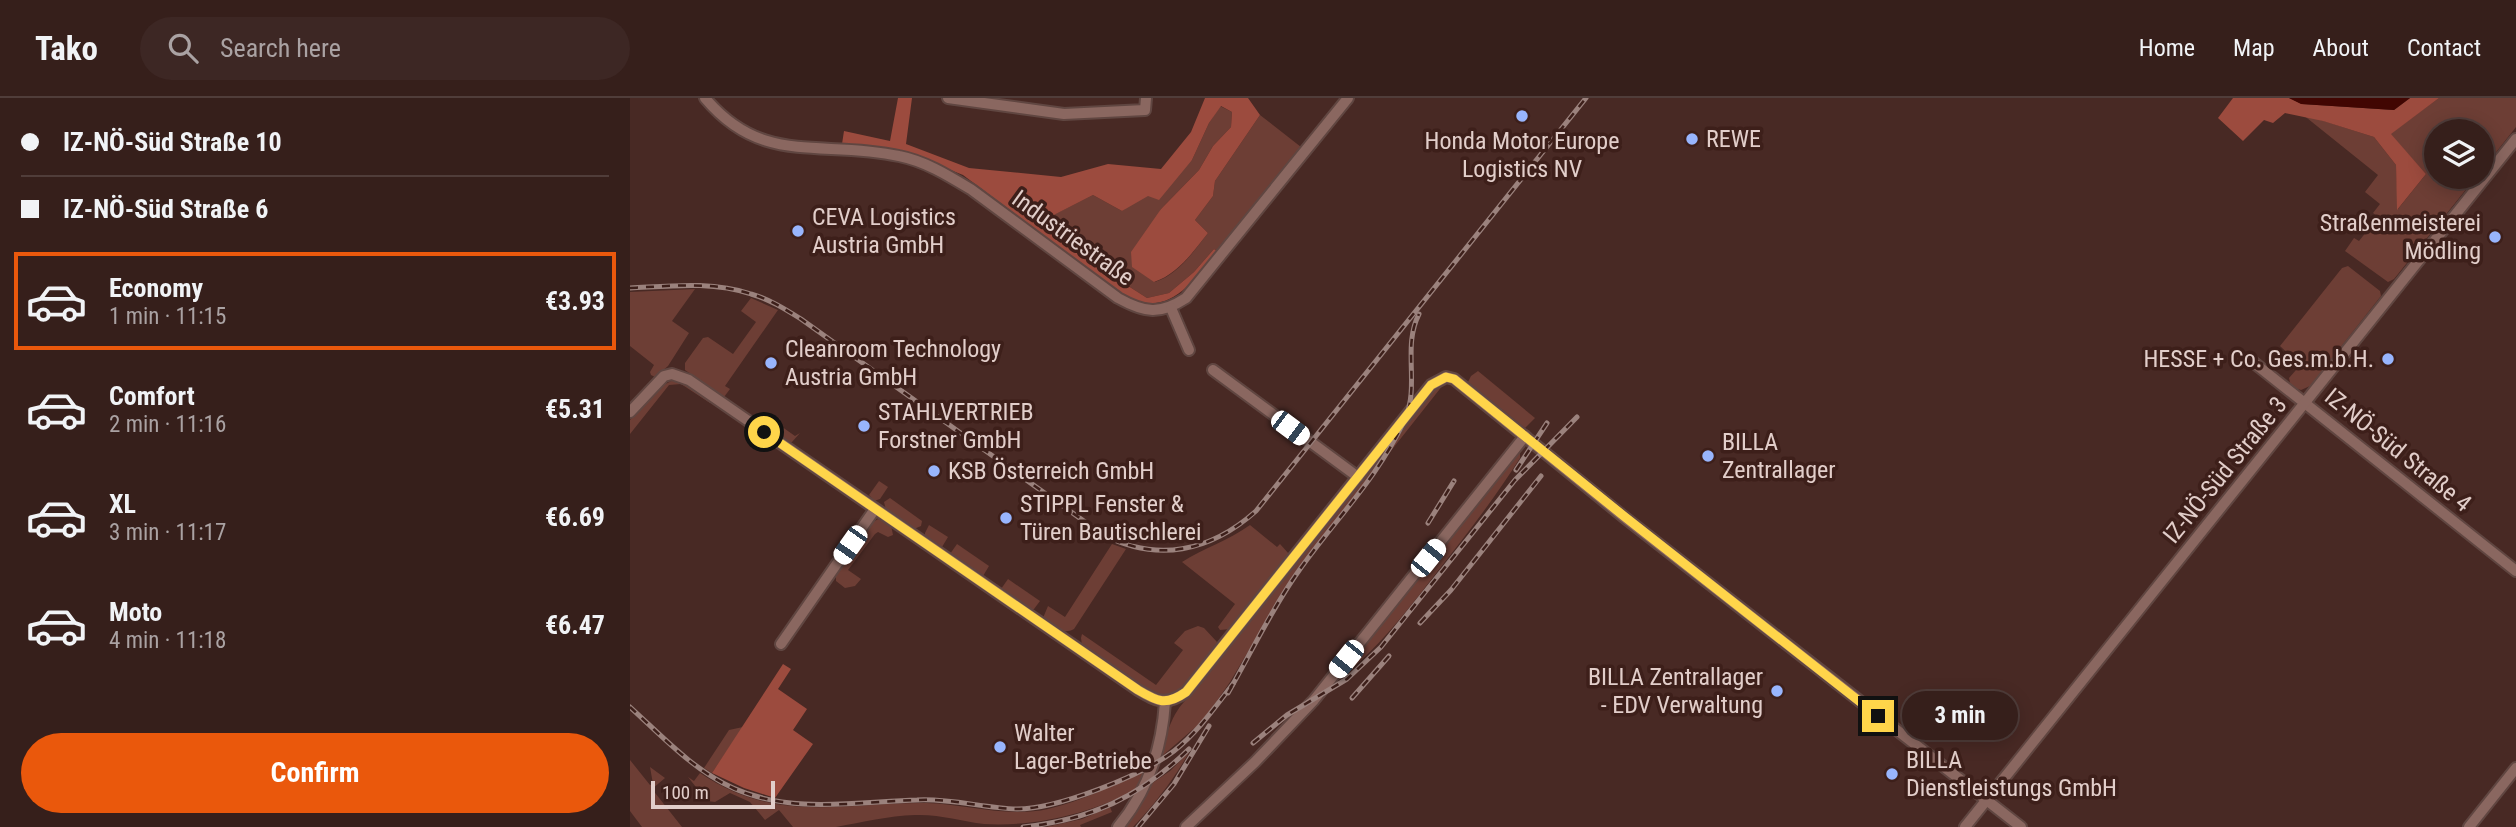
<!DOCTYPE html>
<html lang="en">
<head>
<meta charset="utf-8">
<style>
	body { margin:0; font-family:"Roboto Condensed",sans-serif; background:#3d2724; color:#f1f3f6; height:100vh; display:flex; flex-direction:column; font-size:26px; white-space:nowrap }
	* { box-sizing:border-box; margin:0 }
	p { font-size:23px; color:#aaa2a3 }
	.icon { flex:none; width:38px; height:38px; fill:none; stroke:currentColor; stroke-width:2; stroke-linecap:round; stroke-linejoin:round }
	.map { position:relative; flex:1; overflow:hidden }
	.side { display:flex; flex-direction:column; background:#361f1b; width:630px }
	.side>* { flex:none }
	.hud { display:grid; align-content:center; height:154px; padding:0 21px; background:#361f1b }
	.buttons { position:absolute; left:1794px; top:21px; display:grid; gap:14px }
	.buttons a { display:grid; place-items:center; width:70px; height:70px; border-radius:50%; background:#361f1b; box-shadow:0 4px 18px #0003,0 0 0 2px #503d3a; font-size:35px }
	.scale { position:absolute; left:21px; bottom:18px; width:124px; box-sizing:border-box; padding-left:7px; border:4px solid #e2ceca; border-top:0; font-size:19px; line-height:24px; white-space:nowrap; color:#e2ceca; -webkit-text-stroke:5px #3d1f1a; paint-order:stroke }
	.end { position:absolute; width:32px; height:32px; margin:-16px; border:9px solid #ffd54a; background:#111; box-shadow:0 0 0 4px #111 }
	.from { border-radius:50% }
	.bubble { position:absolute; height:49px; border-radius:24px; background:#361f1b; box-shadow:0 4px 18px #0003,0 0 0 2px #503d3a; font-size:23px; font-weight:700; line-height:49px; text-align:center }
	.car { position:absolute; width:21px; height:42px; margin:-21px -10px; border-radius:9px; box-shadow:0 0 5px 2px #0007; background:linear-gradient(#fff 24%,#345 0 40%,#fff 0 76%,#345 0 86%,#fff 0) }
	.hud b { display:flex; align-items:center; gap:24px; height:66px; font-size:26px }
	.hud b+b { border-top:2px solid #503d3a }
	.hud i { width:18px; height:18px; background:#f1f3f6 }
	ul { padding:0; list-style:none }
	li { display:flex; align-items:center; gap:21px; height:98px; margin:0 14px 10px; padding:0 7px; border:4px solid transparent; border-radius:0px }
	li div { flex:1 }
	li b { display:block; font-size:26px }
	li em { font-style:normal; font-weight:700 }
	li.on { border-color:#ea580c }
	li>.icon { width:63px; height:63px; stroke-width:1.5 }
	.action { display:flex; gap:14px; margin-top:auto; padding:14px 21px }
	.action a { flex:1; height:80px; border-radius:42px; background:#ea580c; color:#fff; font-size:28px; font-weight:700; line-height:80px; text-align:center }
	header { display:flex; align-items:center; gap:42px; box-sizing:border-box; height:98px; padding:0 35px; background:#361f1b; border-bottom:2px solid #503d3a }
	header strong { font-size:33px }
	nav { display:flex; gap:38px; margin-inline-start:auto; font-size:24px }
	.search { width:490px; height:63px; background:#3d2724; display:flex; align-items:center; gap:18px; box-sizing:border-box; padding:0 24px; border-radius:38px; color:#aaa2a3; font-size:26px }
	main { display:flex; flex:1; min-height:0 }
	.map>svg:first-child { display:block }
</style>
</head>
<body>
<header>
<strong>Tako</strong>
<div class="search"><svg class="icon" aria-label="search" viewBox="0 0 24 24"><circle cx="10" cy="10" r="6"/><path d="M15 15l6 6"/></svg>Search here</div>
<nav><a>Home</a><a>Map</a><a>About</a><a>Contact</a></nav>
</header>
<main>
<section class="side">
<div class="hud">
<b><i class="from"></i>IZ-NÖ-Süd Straße 10</b>
<b><i></i>IZ-NÖ-Süd Straße 6</b>
</div>
<ul>
<li class="on"><svg class="icon" aria-label="car" viewBox="0 0 24 24"><path d="M5 17H2v-5l4-1 3-4h7l3 4 3 1v5h-3M9 17h6M6 11h13"/><circle cx="7" cy="17" r="2"/><circle cx="17" cy="17" r="2"/></svg><div><b>Economy</b><p>1 min · 11:15</p></div><em>€3.93</em></li>
<li><svg class="icon" aria-label="car" viewBox="0 0 24 24"><path d="M5 17H2v-5l4-1 3-4h7l3 4 3 1v5h-3M9 17h6M6 11h13"/><circle cx="7" cy="17" r="2"/><circle cx="17" cy="17" r="2"/></svg><div><b>Comfort</b><p>2 min · 11:16</p></div><em>€5.31</em></li>
<li><svg class="icon" aria-label="car" viewBox="0 0 24 24"><path d="M5 17H2v-5l4-1 3-4h7l3 4 3 1v5h-3M9 17h6M6 11h13"/><circle cx="7" cy="17" r="2"/><circle cx="17" cy="17" r="2"/></svg><div><b>XL</b><p>3 min · 11:17</p></div><em>€6.69</em></li>
<li><svg class="icon" aria-label="car" viewBox="0 0 24 24"><path d="M5 17H2v-5l4-1 3-4h7l3 4 3 1v5h-3M9 17h6M6 11h13"/><circle cx="7" cy="17" r="2"/><circle cx="17" cy="17" r="2"/></svg><div><b>Moto</b><p>4 min · 11:18</p></div><em>€6.47</em></li>
</ul>
<div class="action"><a>Confirm</a></div>
</section>
<div class="map">
<svg width="1886" height="729" viewBox="0 0 1886 729">
	<rect width="100%" height="100%" fill="#482924"/>
	<g fill="#6d3e35">
		<path d="M1809 0H1886V29L1852 72V33H1806V79H1846L1764 181 1758 184 1715 153 1724 140 1729 143 1748 119 1743 115 1750 106 1735 94 1748 77 1672 16 1744 39 1766 67 1768 111 1796 76 1760 36Z"/>
		<path d="M590 8 602 14 601 29 583 48 569 72 531 111 503 169 525 184C549 176 563 154 578 135L565 122 583 98 585 83 630 17 671 49 588 154 584 151 564 174 539 195 517 200 481 177 411 123 463 97 492 113 562 62 579 25Z"/>
		<path d="M1718 168 1750 193 1751 198 1680 288 1671 292 1661 289 1659 280 1666 272 1668 265 1650 248 1712 170Z"/>
		<path d="M65 191 42 223 59 235 38 268 25 279 21 277 20 274 24 267 0 248V194Z"/>
		<path d="M121 200 148 212 95 288 100 291 94 299 55 272V265L73 240 78 239 103 256 126 224 111 213Z"/>
		<path d="M848 273 905 320 895 330 838 284 841 278Z"/>
		<path d="M43 282 55 285 80 301V305L51 286 39 287 0 336V322L30 289Z"/>
		<path d="M812 286 813 287 666 473 600 584 582 610 568 627 531 659C537 633 542 613 562 596L800 295Z"/>
		<path d="M150 320 148 326 165 338 170 335 162 344H159L144 334V328Z"/>
		<path d="M890 353V360C865 400 836 437 807 474 777 513 747 552 708 582Z"/>
		<path d="M249 383 258 389 250 401 244 403 239 397Z"/>
		<path d="M260 400 292 423 291 428 284 431 256 412 254 404Z"/>
		<path d="M248 421 261 427 263 437 258 439 248 434 245 436 218 472 231 481 225 488 215 490 206 483V476L239 427Z"/>
		<path d="M299 427 318 439 312 449 295 438V435Z"/>
		<path d="M620 427 647 449 650 446 659 456 600 531 590 532 588 529 605 506 552 464C574 450 598 443 620 427Z"/>
		<path d="M327 446 359 468 353 478 320 456Z"/>
		<path d="M482 446 496 451 444 531C432 538 423 527 413 520L418 508 435 519Z"/>
		<path d="M378 481 410 503 404 511 400 512 371 491Z"/>
		<path d="M568 528 574 530 587 544 585 550 556 587 542 596 534 597 518 592 452 547 451 540 452 536 526 587 553 552 544 545 555 533Z"/>
		<path d="M113 629 82 675 74 670 99 632Z"/>
		<path d="M560 653C544 681 525 706 503 729H494L507 712 521 686 540 673Z"/>
		<path d="M0 662 20 687 23 686 20 669 35 680 22 691 52 729H12L0 713Z"/>
		<path d="M516 671 509 690C462 715 408 729 354 726 331 723 309 716 285 717 258 718 233 724 206 729 192 729 177 729 163 729L149 712 135 722 120 704 100 695 85 704 77 703 58 679 64 683 70 675C147 727 212 704 296 705 337 706 377 720 418 711 453 703 485 686 516 671Z"/>
		<path d="M480 709 482 714 450 727 451 729H416L452 721Z"/>
	</g>
	<g fill="#9c4b3e">
		<path d="M268 0H282L276 46 339 70 431 79 478 66 531 71 561 34 575 0H618L630 17 585 83 583 98 565 122 578 135C563 154 548 176 524 184L502 169 501 154 531 111 569 72 583 48 601 29 602 14 591 8 579 25 562 62 529 102 518 98 492 113 463 97 412 123 481 177 517 200 539 195 564 174 584 151 588 154C561 185 537 223 492 196L333 77 273 53 212 46 214 33 260 43Z"/>
		<path d="M1603 0H1659L1672 6 1764 12 1780 0H1809L1761 36 1796 76 1767 112 1766 67 1744 39 1693 23 1655 15 1643 25 1634 22 1613 43 1588 20Z"/>
		<path d="M153 566 161 571 148 591 177 611 163 632 183 646 145 700 114 690 82 675Z"/>
	</g>
	<path fill="#410602" d="M1659 0H1780L1764 12 1671 6Z"/>
	<g fill="none" stroke-linecap="round" stroke-linejoin="round">
		<defs>
			<g id="minor">
				<path d="M75 0C133 69 191 41 269 58 295 63 319 78 342 92L488 200C515 215 530 217 556 200L718 0"/>
				<path d="M318 0 434 16 515 12 516 0"/>
				<path d="M541 210 559 252"/>
				<path d="M1623 264 1886 473"/>
				<path d="M583 272 728 379"/>
				<path d="M0 314 34 278 42 276 59 282 508 592C528 604 536 608 556 594L801 287 816 279 824 281 994 419 1391 729"/>
				<path d="M151 546 245 411"/>
				<path d="M488 729C518 693 532 650 535 604"/>
				<path d="M556 729 625 664 684 602 895 338"/>
				<path d="M1335 729 1886 41"/>
				<path d="M1839 729 1886 670"/>
			</g>
		</defs>
		<use href="#minor" stroke="#604641" stroke-width="14"/>
		<use href="#minor" stroke="#8a6760" stroke-width="10"/>
		<defs>
			<g id="rail">
				<path d="M0 190C41 188 82 183 121 196 139 201 155 211 171 221L472 436C527 465 580 454 626 413L956 0"/>
				<path d="M886 372 917 325"/>
				<path d="M798 425 824 383"/>
				<path d="M790 525 821 492 911 378"/>
				<path d="M598 595C621 555 641 512 668 474 705 421 747 382 775 321 790 287 772 249 789 216"/>
				<path d="M722 600 759 558"/>
				<path d="M0 609C32 638 63 672 103 690 160 716 226 704 287 702 320 700 353 710 387 711 428 711 511 678 544 653 568 634 585 609 603 586"/>
				<path d="M623 645 657 617 717 581 751 549 885 382 947 319"/>
				<path d="M393 729C460 722 510 699 559 651"/>
				<path d="M508 729 544 686 579 628"/>
			</g>
		</defs>
		<use href="#rail" stroke="#9b827d" stroke-width="5"/>
		<use href="#rail" stroke="#3d1f1a" stroke-width="2.5" stroke-dasharray="8" stroke-linecap="butt"/>
	</g>
	<g fill="none" stroke-linecap="round" stroke-linejoin="round">
		<path stroke="#ffd54a" stroke-width="9" d="M134 334 508 592C528 604 536 608 556 594L801 287 816 279 824 281 995 419 1248 618"/>
	</g>
	<g fill="#98b5fd" stroke="#3d1f1a" stroke-width="2.5">
		<circle cx="892" cy="18" r="7"/>
		<circle cx="1062" cy="41" r="7"/>
		<circle cx="168" cy="133" r="7"/>
		<circle cx="1865" cy="139" r="7"/>
		<circle cx="1758" cy="261" r="7"/>
		<circle cx="141" cy="265" r="7"/>
		<circle cx="234" cy="328" r="7"/>
		<circle cx="1078" cy="358" r="7"/>
		<circle cx="304" cy="373" r="7"/>
		<circle cx="376" cy="420" r="7"/>
		<circle cx="1147" cy="593" r="7"/>
		<circle cx="370" cy="649" r="7"/>
		<circle cx="1262" cy="676" r="7"/>
	</g>
	<g text-anchor="middle" stroke-width="7" stroke-linejoin="round" paint-order="stroke">
		<g font-size="24" fill="#e2ceca" stroke="#3d1f1a" text-anchor="start">
			<text x="1076" y="49">REWE</text>
			<text x="892" y="51" text-anchor="middle">Honda Motor Europe<tspan x="892" dy="28">Logistics NV</tspan></text>
			<text x="182" y="127">CEVA Logistics<tspan x="182" dy="28">Austria GmbH</tspan></text>
			<text x="1851" y="133" text-anchor="end">Straßenmeisterei<tspan x="1851" dy="28">Mödling</tspan></text>
			<text x="155" y="259">Cleanroom Technology<tspan x="155" dy="28">Austria GmbH</tspan></text>
			<text x="1744" y="269" text-anchor="end">HESSE + Co. Ges.m.b.H.</text>
			<text x="248" y="322">STAHLVERTRIEB<tspan x="248" dy="28">Forstner GmbH</tspan></text>
			<text x="1092" y="352">BILLA<tspan x="1092" dy="28">Zentrallager</tspan></text>
			<text x="318" y="381">KSB Österreich GmbH</text>
			<text x="390" y="414">STIPPL Fenster &amp;<tspan x="390" dy="28">Türen Bautischlerei</tspan></text>
			<text x="1133" y="587" text-anchor="end">BILLA Zentrallager<tspan x="1133" dy="28">- EDV Verwaltung</tspan></text>
			<text x="384" y="643">Walter<tspan x="384" dy="28">Lager-Betriebe</tspan></text>
			<text x="1276" y="670">BILLA<tspan x="1276" dy="28">Dienstleistungs GmbH</tspan></text>
		</g>
		<g font-size="24" fill="#e2ceca" stroke="#3d1f1a">
			<text transform="translate(443 140) rotate(36)" y="8">Industriestraße</text>
			<text transform="translate(1768 352) rotate(39)" y="8">IZ-NÖ-Süd Straße 4</text>
			<text transform="translate(1595 372) rotate(-51)" y="8">IZ-NÖ-Süd Straße 3</text>
		</g>
	</g>
</svg>
<div class="buttons">
<a><svg class="icon" aria-label="layers" viewBox="0 0 24 24"><path d="M12 4l9 5-9 5-9-5zM3 14l9 5 9-5"/></svg></a>
</div>
<div class="scale">100 m</div>
<i class="end from" style="left:134px;top:334px"></i>
<i class="end" style="left:1248px;top:618px"></i>
<div class="bubble" style="left:1272px;top:593px;width:116px">3 min</div>
<i class="car" style="left:660px;top:330px;rotate:127deg"></i>
<i class="car" style="left:220px;top:447px;rotate:215deg"></i>
<i class="car" style="left:798px;top:460px;rotate:39deg"></i>
<i class="car" style="left:716px;top:561px;rotate:219deg"></i>
</div>
</main>
</body>
</html>
